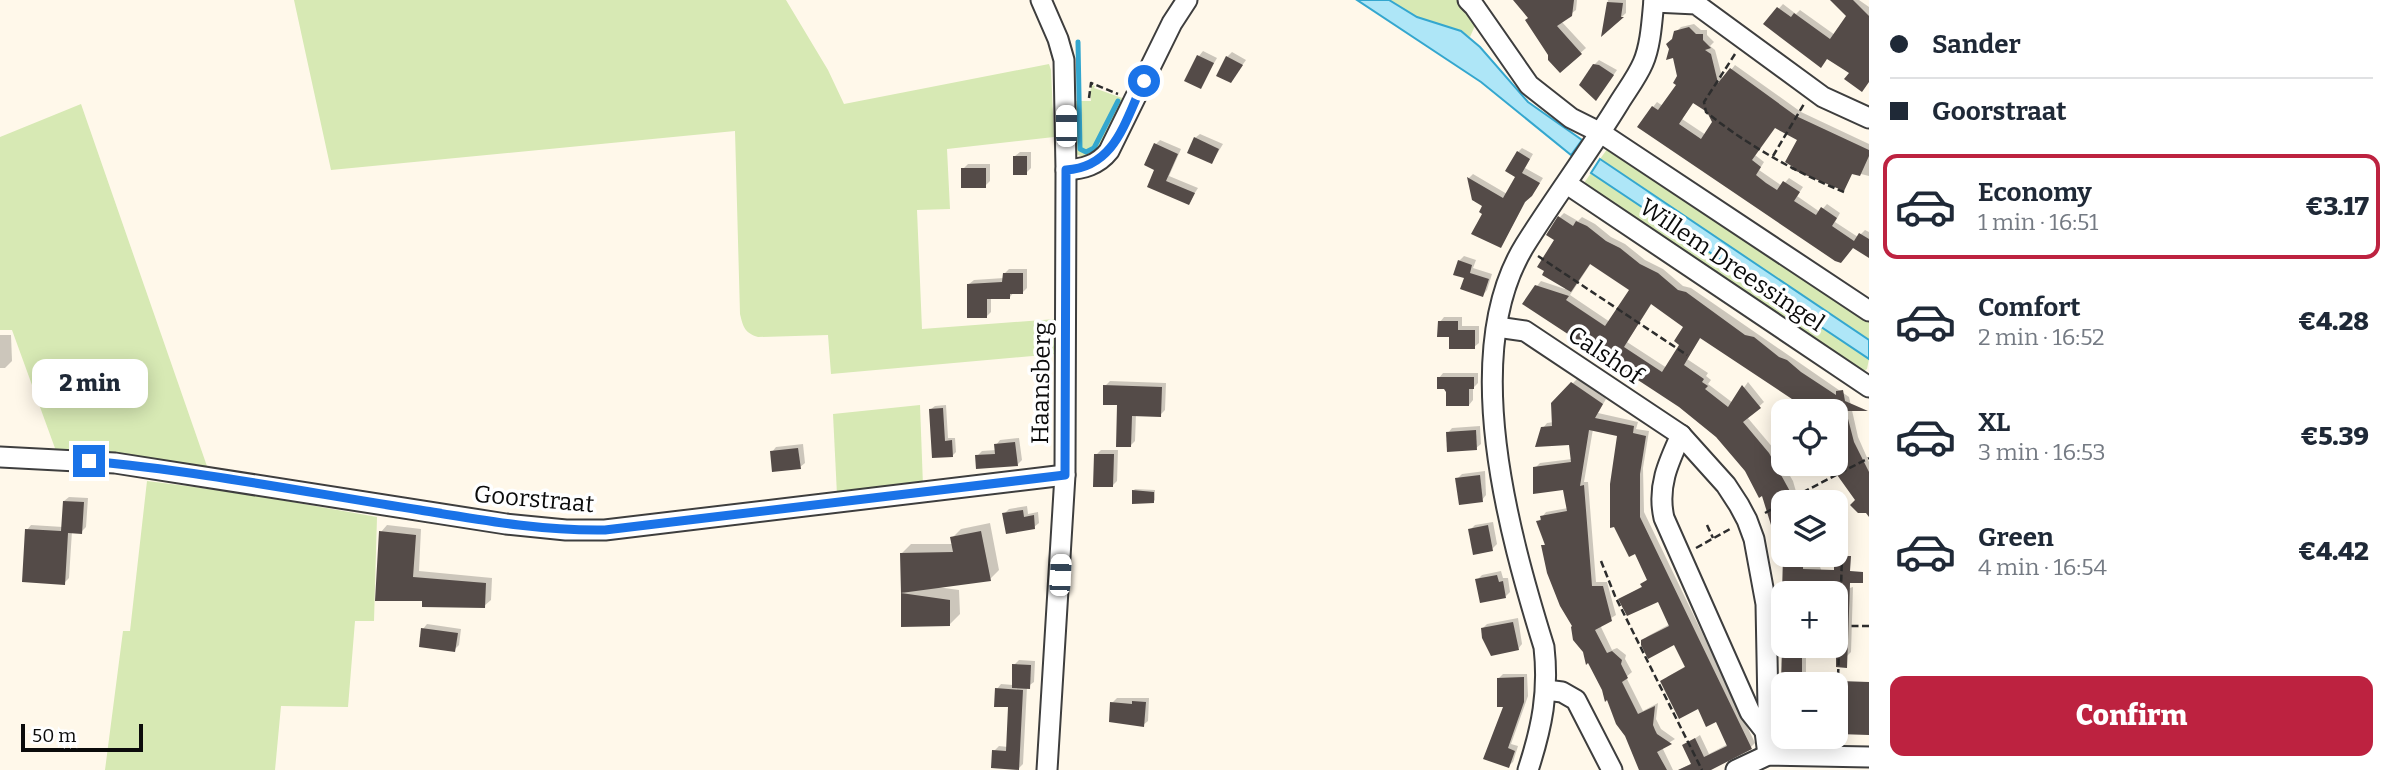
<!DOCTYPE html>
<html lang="en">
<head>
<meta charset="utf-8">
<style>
	body { margin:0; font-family:Bitter,serif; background:#f6f6f7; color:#1f2937; height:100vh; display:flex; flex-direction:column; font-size:26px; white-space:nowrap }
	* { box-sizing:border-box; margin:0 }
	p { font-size:23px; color:#747a83 }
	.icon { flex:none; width:38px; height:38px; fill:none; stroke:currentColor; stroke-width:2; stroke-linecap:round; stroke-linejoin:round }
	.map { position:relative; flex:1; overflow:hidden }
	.sheet { display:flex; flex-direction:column; background:#fff; width:525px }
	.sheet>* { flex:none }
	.top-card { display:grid; align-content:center; height:154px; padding:0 21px; background:#fff }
	.fabs { position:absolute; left:1771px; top:399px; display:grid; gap:14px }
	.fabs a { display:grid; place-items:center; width:77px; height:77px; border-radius:14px; background:#fff; box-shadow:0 4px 18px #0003; font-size:35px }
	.scale { position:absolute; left:21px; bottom:18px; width:122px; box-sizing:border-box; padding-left:7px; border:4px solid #0b0b0b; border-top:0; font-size:19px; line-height:24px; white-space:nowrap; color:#0b0b0b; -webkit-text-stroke:5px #fff; paint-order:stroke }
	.end { position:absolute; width:32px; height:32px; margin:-16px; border:9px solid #1a73e8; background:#fff; box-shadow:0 0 0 4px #fff }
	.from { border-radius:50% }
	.bubble { position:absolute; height:49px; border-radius:14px; background:#fff; box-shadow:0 4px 18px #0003; font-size:23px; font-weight:800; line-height:49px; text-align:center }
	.car { position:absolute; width:21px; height:42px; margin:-21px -10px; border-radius:9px; box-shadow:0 0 5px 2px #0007; background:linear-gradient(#fff 24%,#345 0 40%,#fff 0 76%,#345 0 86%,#fff 0) }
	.top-card b { display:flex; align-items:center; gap:24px; height:66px; font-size:26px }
	.top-card b+b { border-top:2px solid #e0e1e3 }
	.top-card i { width:18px; height:18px; background:#1f2937 }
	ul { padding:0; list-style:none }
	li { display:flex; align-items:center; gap:21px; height:105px; margin:0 14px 10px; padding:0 7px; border:4px solid transparent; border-radius:14px }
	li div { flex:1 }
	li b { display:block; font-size:26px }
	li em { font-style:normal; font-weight:800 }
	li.selected { border-color:#bd2240 }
	li>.icon { width:63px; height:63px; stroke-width:1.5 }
	.action { display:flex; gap:14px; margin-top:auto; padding:14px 21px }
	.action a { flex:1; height:80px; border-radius:14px; background:#bd2240; color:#fff; font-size:28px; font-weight:800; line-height:80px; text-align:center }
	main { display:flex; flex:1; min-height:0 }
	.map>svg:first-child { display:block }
</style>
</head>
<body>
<main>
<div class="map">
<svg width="1869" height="770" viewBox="0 0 1869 770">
	<rect width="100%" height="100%" fill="#fff8ea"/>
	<g fill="#d7e9b4">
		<path d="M294 0H786L828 70 844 104 1049 64 1051 70 1054 137 947 149 950 209 917 210 922 329 1056 319 1055 354 831 374 828 335 758 337C745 333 743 327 740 314L735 131 331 170Z"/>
		<path d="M1389 0H1459L1477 21 1470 37 1461 31 1417 17Z"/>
		<path d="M1092 85 1095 86 1094 88 1128 100 1103 148 1085 158 1074 153 1072 101H1091L1090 92Z"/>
		<path d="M81 104 209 472 56 451 12 330H0V137Z"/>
		<path d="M1608 148 1869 319V340L1600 159Z"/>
		<path d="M1591 173 1869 359 1867 369 1864 371 1859 369 1581 183H1584Z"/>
		<path d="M920 405 923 486 837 495 833 414Z"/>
		<path d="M147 481 242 493 377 517 374 621H355L348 707 281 706 275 770H105L123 631H130Z"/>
	</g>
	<g fill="#aee6f7" stroke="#34a7cf" stroke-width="2">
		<path d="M1357 0H1389L1417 17 1461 31 1480 47 1528 102 1582 140 1571 155 1481 82Z"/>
		<path d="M1600 159 1869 340V359L1591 173Z"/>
	</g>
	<g fill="#0003" fill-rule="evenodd">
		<path d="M1515 0H1577L1576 10 1561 21 1586 48 1560 71 1530 18Z"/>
		<path d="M1608 0H1626V13L1604 33Z"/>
		<path d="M1833 0H1859L1869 7V81L1765 24 1783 4 1796 14 1800 10 1835 35 1848 16Z"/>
		<path d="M1694 24 1701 30H1707V35L1714 42 1710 46 1715 50 1723 80 1735 65 1801 112 1869 144V176L1853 172 1844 189 1799 140 1775 126 1755 155 1764 162 1759 170 1782 186 1789 178 1803 187 1797 196 1820 212 1827 204 1840 213 1835 222 1858 237 1865 230 1869 232V251L1866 254 1653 107 1657 102 1663 106 1678 84 1679 76 1674 39 1676 32 1681 27ZM1694 102 1708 111 1715 122 1706 135 1682 119Z"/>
		<path d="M1203 51 1217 58 1200 87 1199 56Z"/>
		<path d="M1232 52 1246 60 1231 81 1227 57Z"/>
		<path d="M1599 60 1617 70 1600 94 1594 65Z"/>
		<path d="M1200 134 1223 144 1212 162 1195 138Z"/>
		<path d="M1160 140 1181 149 1169 176 1198 188 1189 202 1149 186 1156 169V144Z"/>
		<path d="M1522 148 1533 154 1525 168 1543 178 1536 189 1528 197 1504 241 1485 213V205L1473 199 1469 178 1473 174 1507 194 1518 176V152Z"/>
		<path d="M1020 152H1031V168L1026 173 1015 156Z"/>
		<path d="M968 164H990V181L985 186 963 169Z"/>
		<path d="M1564 213 1578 221 1582 217 1595 224 1611 237 1625 244 1645 260 1663 269 1683 286 1691 288 1849 397 1858 437 1869 462V512L1832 464H1836V411H1813L1701 337 1687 359 1708 373 1706 376 1711 380 1708 384 1733 403 1748 382 1764 402 1747 417 1774 449 1793 481 1799 502H1783V539L1777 541 1763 494 1718 436 1537 286 1541 281 1565 289 1557 240 1560 217ZM1591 263 1631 289 1610 322 1570 295ZM1652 303 1686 326 1682 344 1667 368 1627 342Z"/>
		<path d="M1464 256 1476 260 1473 268 1492 274 1487 290 1483 295 1466 277 1459 261Z"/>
		<path d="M1009 269H1027V288L1023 292H1014L1010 297H991V312L987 316 969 284 974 280 1004 278V274Z"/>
		<path d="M1444 317H1462V326H1479V343L1474 347 1451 335 1440 322Z"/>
		<path d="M0 335H11L12 361 5 368H0Z"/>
		<path d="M1443 373H1478V383L1473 388V400L1469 405 1447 391 1439 378Z"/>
		<path d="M1577 379 1606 399 1598 413 1638 422 1636 429 1649 431 1643 468 1644 512 1755 743 1751 747 1706 770H1678L1693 763 1684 746 1700 735 1709 754 1728 744 1717 720 1667 677 1686 666 1675 643 1643 640 1648 636 1670 624 1659 600 1620 599 1643 586 1642 584 1647 580 1619 435 1593 429 1584 482H1588L1596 582H1607L1616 615 1600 625 1612 650 1617 648 1626 655 1625 659 1632 672 1626 677 1643 711 1658 703 1656 719 1661 729 1675 739 1662 747 1673 770H1644L1574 626 1543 546 1546 543 1538 522 1546 512 1568 508 1565 488 1535 468 1540 463 1572 459 1571 443 1543 428 1547 423 1554 422 1553 404Z"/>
		<path d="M1110 381 1166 383 1165 410 1160 415 1136 414 1135 441 1131 445 1119 403 1105 386Z"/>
		<path d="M946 405 948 438H955L956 452 953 455 933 456 931 409 935 406Z"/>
		<path d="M1480 426 1481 444 1476 448 1448 433 1452 428Z"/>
		<path d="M1019 438 1022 460 1017 465 977 456 982 451 996 450V445L1000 440Z"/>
		<path d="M803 444 805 463 800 467 772 452 776 447Z"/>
		<path d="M1101 450H1118L1117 481 1112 486 1096 455Z"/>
		<path d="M1485 471 1486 495 1482 500 1457 479 1462 474Z"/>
		<path d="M1135 489 1155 490V500L1153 502 1133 491Z"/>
		<path d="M69 497 88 498 86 527 81 532 72 531 69 578 64 583 27 530 31 525 63 527 64 501Z"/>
		<path d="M1027 506 1028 514 1038 512 1039 523 1034 527 1004 514 1009 509Z"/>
		<path d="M1493 522 1497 544 1492 549 1470 530 1475 525Z"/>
		<path d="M990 523 999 570 990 579 937 587 959 590 960 614 950 624 902 594 906 590 902 553 911 544H953L952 538 961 529Z"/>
		<path d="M387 525 421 529 419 571 492 578 491 600 484 606 424 600 381 532Z"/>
		<path d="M1783 546V555H1816L1829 593H1784V559L1781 548Z"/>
		<path d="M1501 571 1503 578H1508L1510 592 1506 596 1477 580 1482 575Z"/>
		<path d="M1853 587 1851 652 1847 656 1833 655V646H1836V593H1832Z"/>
		<path d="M1518 618 1522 644 1518 649 1483 628 1487 624Z"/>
		<path d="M427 624 461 629 459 645 454 650 423 629Z"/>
		<path d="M1783 646H1806V672H1811L1810 679H1816V684H1783V737H1805L1801 741H1782Z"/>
		<path d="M1019 660 1035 661 1034 682 1027 687 1023 764 1019 768 994 751 999 746 1008 747 1010 705 997 689 1001 684 1013 685 1014 665Z"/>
		<path d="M1503 674H1527L1528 696 1511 744 1518 746 1513 762 1508 766 1506 705 1499 678Z"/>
		<path d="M1117 698H1149L1148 721 1143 725 1112 703Z"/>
		<path d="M1836 702 1847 703 1844 732H1836Z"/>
	</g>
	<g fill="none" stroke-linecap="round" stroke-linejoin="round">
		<path stroke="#34a7cf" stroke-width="5" d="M1078 42 1080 149 1086 152 1094 148 1118 101"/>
	</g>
	<g fill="#544b48" fill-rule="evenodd">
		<path d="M1513 0H1574L1572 16 1557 26 1582 54 1560 73 1548 60V55L1525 20 1528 18Z"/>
		<path d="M1830 0H1853L1869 16V82L1862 92 1844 79 1849 73 1827 59 1821 68 1763 24 1777 7 1791 17 1794 13 1830 39 1846 16Z"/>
		<path d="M1607 2 1623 3 1621 17H1624L1601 37Z"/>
		<path d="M1689 27 1696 34H1703V40L1711 48 1705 50 1711 54 1718 83 1730 68 1796 116 1869 150V156L1860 176 1852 174 1844 191 1791 169 1793 167 1785 162 1797 140 1775 128 1752 160 1761 167 1756 175 1766 183 1777 190 1783 181 1800 192 1794 201 1816 215 1821 207 1837 218 1832 226 1854 241 1859 233 1869 239V258L1853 248 1841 263 1835 261 1637 127 1652 106 1658 110 1676 85 1673 83 1677 76 1673 58 1666 60 1669 49 1666 44 1672 39 1674 31ZM1693 103 1707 112 1712 122 1701 139 1679 124Z"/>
		<path d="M1197 55 1214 63 1201 89 1184 81Z"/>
		<path d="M1226 56 1243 65 1231 83 1216 76Z"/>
		<path d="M1593 64 1599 65 1614 75 1596 101 1579 85Z"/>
		<path d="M1194 137 1219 149 1212 164 1187 153Z"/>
		<path d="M1154 143 1178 154 1166 181 1195 193 1189 205 1147 187 1154 170 1144 165Z"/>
		<path d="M1517 151 1530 159 1522 173 1540 183 1532 196 1525 202 1501 248 1471 234 1482 214 1479 212 1482 206 1472 200 1467 177 1503 198 1515 177 1505 171Z"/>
		<rect x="1013" y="156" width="14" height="19"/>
		<rect x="961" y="168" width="25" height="20"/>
		<path d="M1558 216 1573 226 1576 221 1587 226 1606 241 1620 248 1640 264 1658 273 1678 290 1686 292 1745 335 1754 337 1779 357 1787 360 1801 372 1836 395V391L1843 390 1845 401 1868 411H1846L1854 442 1869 472V517L1866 513H1858L1850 505 1855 500 1835 472 1836 411H1810L1700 338 1684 365 1704 379 1702 382 1708 386 1705 389 1728 407 1742 385 1761 408 1743 422 1769 453 1792 495 1783 500V554H1780L1762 496 1759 498 1745 471 1716 437 1679 407 1522 304 1535 285 1569 296 1566 300 1605 326 1629 290 1590 264 1571 292 1542 275 1544 271 1537 267 1554 240 1546 235ZM1651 304 1683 327 1674 341 1679 345 1662 372 1624 347Z"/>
		<path d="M1458 260 1472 265 1470 273 1489 279 1483 297 1460 289 1464 278 1453 275Z"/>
		<path d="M1003 273H1023V294H1010V299H987V318H967V284L1002 282Z"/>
		<path d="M1438 321H1458V330H1475V349H1449V337H1437Z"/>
		<path d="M1437 377H1474V389H1469V406H1446V392L1444 389H1437Z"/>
		<path d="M1571 382 1603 404 1595 418 1634 426 1633 433 1646 436 1640 474V517L1752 749 1711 770H1678L1691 764 1682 745 1695 738 1704 757 1727 746 1716 722 1706 727 1698 709 1679 719 1660 681 1685 667 1674 645 1648 659 1641 645V640L1669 626 1658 602 1627 616 1618 599 1642 587 1640 584 1647 580 1635 554 1629 557 1614 527 1610 528V484L1617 436 1589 430 1580 486 1584 485 1592 586H1603L1612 621 1595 630 1607 653 1612 651 1622 660 1621 664 1628 678 1622 682 1638 714 1655 706 1653 725 1655 730 1657 734 1672 744 1657 752 1667 770H1639L1625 736 1616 724 1607 700 1605 702 1602 690 1588 663 1586 665 1583 652 1573 640 1571 627 1572 626 1560 606 1547 573 1541 545H1545L1536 521 1541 520 1540 516 1567 511 1563 490 1533 494V467L1571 462 1569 445 1535 447 1541 427 1552 426 1551 403Z"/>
		<path d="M1103 385 1162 387 1161 417 1132 416 1131 447H1116L1117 405H1103Z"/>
		<path d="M943 408 945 441 952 440 953 457 932 458 929 409Z"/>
		<path d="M1476 430 1477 450 1447 452 1446 432Z"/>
		<path d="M1015 442 1018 466 976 469 975 455 995 454 994 444Z"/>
		<path d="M798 448 801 469 772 472 770 451Z"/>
		<path d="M1094 454H1114L1113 487H1093Z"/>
		<path d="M1480 475 1483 502 1459 505 1455 478Z"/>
		<path d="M1132 490 1154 492V503L1132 504Z"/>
		<path d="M63 501 84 502 82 534 68 533 65 585 22 582 25 529 61 531Z"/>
		<path d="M1023 510 1024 517 1034 515 1035 529 1006 534 1002 513Z"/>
		<path d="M1488 525 1493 551 1473 555 1468 529Z"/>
		<path d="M379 531 416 535 413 577 486 583 485 608 422 607V601H375Z"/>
		<path d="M981 531 991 581 901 593 900 553 953 552 950 537Z"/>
		<path d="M1783 556H1803V569L1834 570V556H1851L1850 571 1863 572V583H1850L1847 668 1836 667V590H1833L1834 583H1803V593H1782Z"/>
		<path d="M1497 575 1499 582 1503 581 1506 598 1480 603 1475 579Z"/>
		<path d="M901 593 950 600V626L901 627Z"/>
		<path d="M1513 622 1519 650 1491 656 1482 638 1481 628Z"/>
		<path d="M421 628 458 633 455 652 419 647Z"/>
		<path d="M1782 646H1802V684H1781Z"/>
		<path d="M1012 664 1031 665 1030 689 1012 688Z"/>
		<path d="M1524 677V702L1508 748 1515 751 1509 768 1483 759 1503 707H1497V678Z"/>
		<path d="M1840 681 1869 682V735L1838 734Z"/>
		<path d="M995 688 1023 690 1019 770 991 768 992 750 1006 751 1008 707H994Z"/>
		<path d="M1132 701 1146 702 1144 727 1109 722 1110 702 1132 704Z"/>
	</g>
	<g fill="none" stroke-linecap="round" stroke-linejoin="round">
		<defs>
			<g id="street">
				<path d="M1041 0 1058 39 1064 60 1066 170 1065 475 1047 770"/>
				<path d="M1468 0 1474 6 1529 85 1571 118 1601 133 1869 311"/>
				<path d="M1654 2 1696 4 1823 97 1869 118"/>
				<path d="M1066 170C1083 169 1098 165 1109 151L1172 23 1187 0"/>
				<path d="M1567 184 1869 387"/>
				<path d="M1497 327 1525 331 1681 435 1726 485 1739 505 1747 520 1754 539 1766 604 1768 708 1765 731 1768 755"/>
				<path d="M1681 435C1668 463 1657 487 1664 518L1750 712 1765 731"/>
				<path d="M0 457 115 463 506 524 566 530H605L1065 475"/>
				<path d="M1546 690 1562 692 1576 700 1612 770"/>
				<path d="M1528 770C1542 727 1549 692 1544 647 1509 534 1458 353 1525 245 1555 197 1589 152 1619 103 1627 90 1637 77 1643 63 1651 45 1652 19 1654 0"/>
				<path d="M1736 770 1768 755 1869 757"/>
			</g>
		</defs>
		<use href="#street" stroke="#3e3e3e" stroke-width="23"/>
		<g stroke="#2d2d2d" stroke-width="2.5" stroke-dasharray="7 3.5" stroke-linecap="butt">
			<path d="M1735 54 1704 102 1706 112C1747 145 1795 172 1844 192"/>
			<path d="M1089 98 1091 83 1118 94"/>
			<path d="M1773 156 1804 104"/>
			<path d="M1538 256 1687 355"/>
			<path d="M1784 502 1869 458"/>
			<path d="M1765 513 1783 503"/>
			<path d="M1707 525 1713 538"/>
			<path d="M1696 548 1730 529"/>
			<path d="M1601 561 1615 596 1702 770"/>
			<path d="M1841 626H1869"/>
			<path d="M1836 739 1842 557"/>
		</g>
		<use href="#street" stroke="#fff" stroke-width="19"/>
	</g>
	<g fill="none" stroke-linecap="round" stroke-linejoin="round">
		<path stroke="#1a73e8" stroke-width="9" d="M89 461C199 471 310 493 420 510 481 520 542 531 605 530L1065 475 1066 170C1116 167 1125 120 1144 81"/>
	</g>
	<g text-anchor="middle" stroke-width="7" stroke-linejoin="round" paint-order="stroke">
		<g font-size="24" fill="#0b0b0b" stroke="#fff">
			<text transform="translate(1732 265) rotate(34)" y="8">Willem Dreessingel</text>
			<text transform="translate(1605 355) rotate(34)" y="8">Calshof</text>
			<text transform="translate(1041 383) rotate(-89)" y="8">Haansberg</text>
			<text transform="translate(534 499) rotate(5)" y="8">Goorstraat</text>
		</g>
	</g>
</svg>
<div class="fabs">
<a><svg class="icon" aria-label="locate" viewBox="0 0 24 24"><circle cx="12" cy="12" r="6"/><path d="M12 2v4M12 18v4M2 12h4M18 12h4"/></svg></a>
<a><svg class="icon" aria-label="layers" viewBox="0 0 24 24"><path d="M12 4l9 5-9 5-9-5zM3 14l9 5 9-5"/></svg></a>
<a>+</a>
<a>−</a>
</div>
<div class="scale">50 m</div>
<i class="end from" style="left:1144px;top:81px"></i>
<i class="end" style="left:89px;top:461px"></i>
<div class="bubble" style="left:32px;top:359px;width:116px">2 min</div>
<i class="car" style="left:1066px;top:126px;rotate:0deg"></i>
<i class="car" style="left:1060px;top:575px;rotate:3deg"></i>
</div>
<section class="sheet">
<div class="top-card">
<b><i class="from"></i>Sander</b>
<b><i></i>Goorstraat</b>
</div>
<ul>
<li class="selected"><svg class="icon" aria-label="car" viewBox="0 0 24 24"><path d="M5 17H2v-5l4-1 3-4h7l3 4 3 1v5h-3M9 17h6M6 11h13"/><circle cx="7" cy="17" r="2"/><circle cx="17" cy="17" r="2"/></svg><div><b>Economy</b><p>1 min · 16:51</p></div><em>€3.17</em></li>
<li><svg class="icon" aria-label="car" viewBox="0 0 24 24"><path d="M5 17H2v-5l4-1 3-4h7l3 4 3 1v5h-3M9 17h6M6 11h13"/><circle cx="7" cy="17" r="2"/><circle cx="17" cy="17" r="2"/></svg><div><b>Comfort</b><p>2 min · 16:52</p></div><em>€4.28</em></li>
<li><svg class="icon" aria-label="car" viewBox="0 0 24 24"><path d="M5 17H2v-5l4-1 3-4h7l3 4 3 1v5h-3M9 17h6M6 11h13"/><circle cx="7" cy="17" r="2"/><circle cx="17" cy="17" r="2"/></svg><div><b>XL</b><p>3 min · 16:53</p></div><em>€5.39</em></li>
<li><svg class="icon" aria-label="car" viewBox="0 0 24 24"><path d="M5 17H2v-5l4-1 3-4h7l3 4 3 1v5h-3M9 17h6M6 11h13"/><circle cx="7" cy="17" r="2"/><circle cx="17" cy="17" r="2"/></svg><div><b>Green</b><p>4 min · 16:54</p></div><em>€4.42</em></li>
</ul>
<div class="action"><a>Confirm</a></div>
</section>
</main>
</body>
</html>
